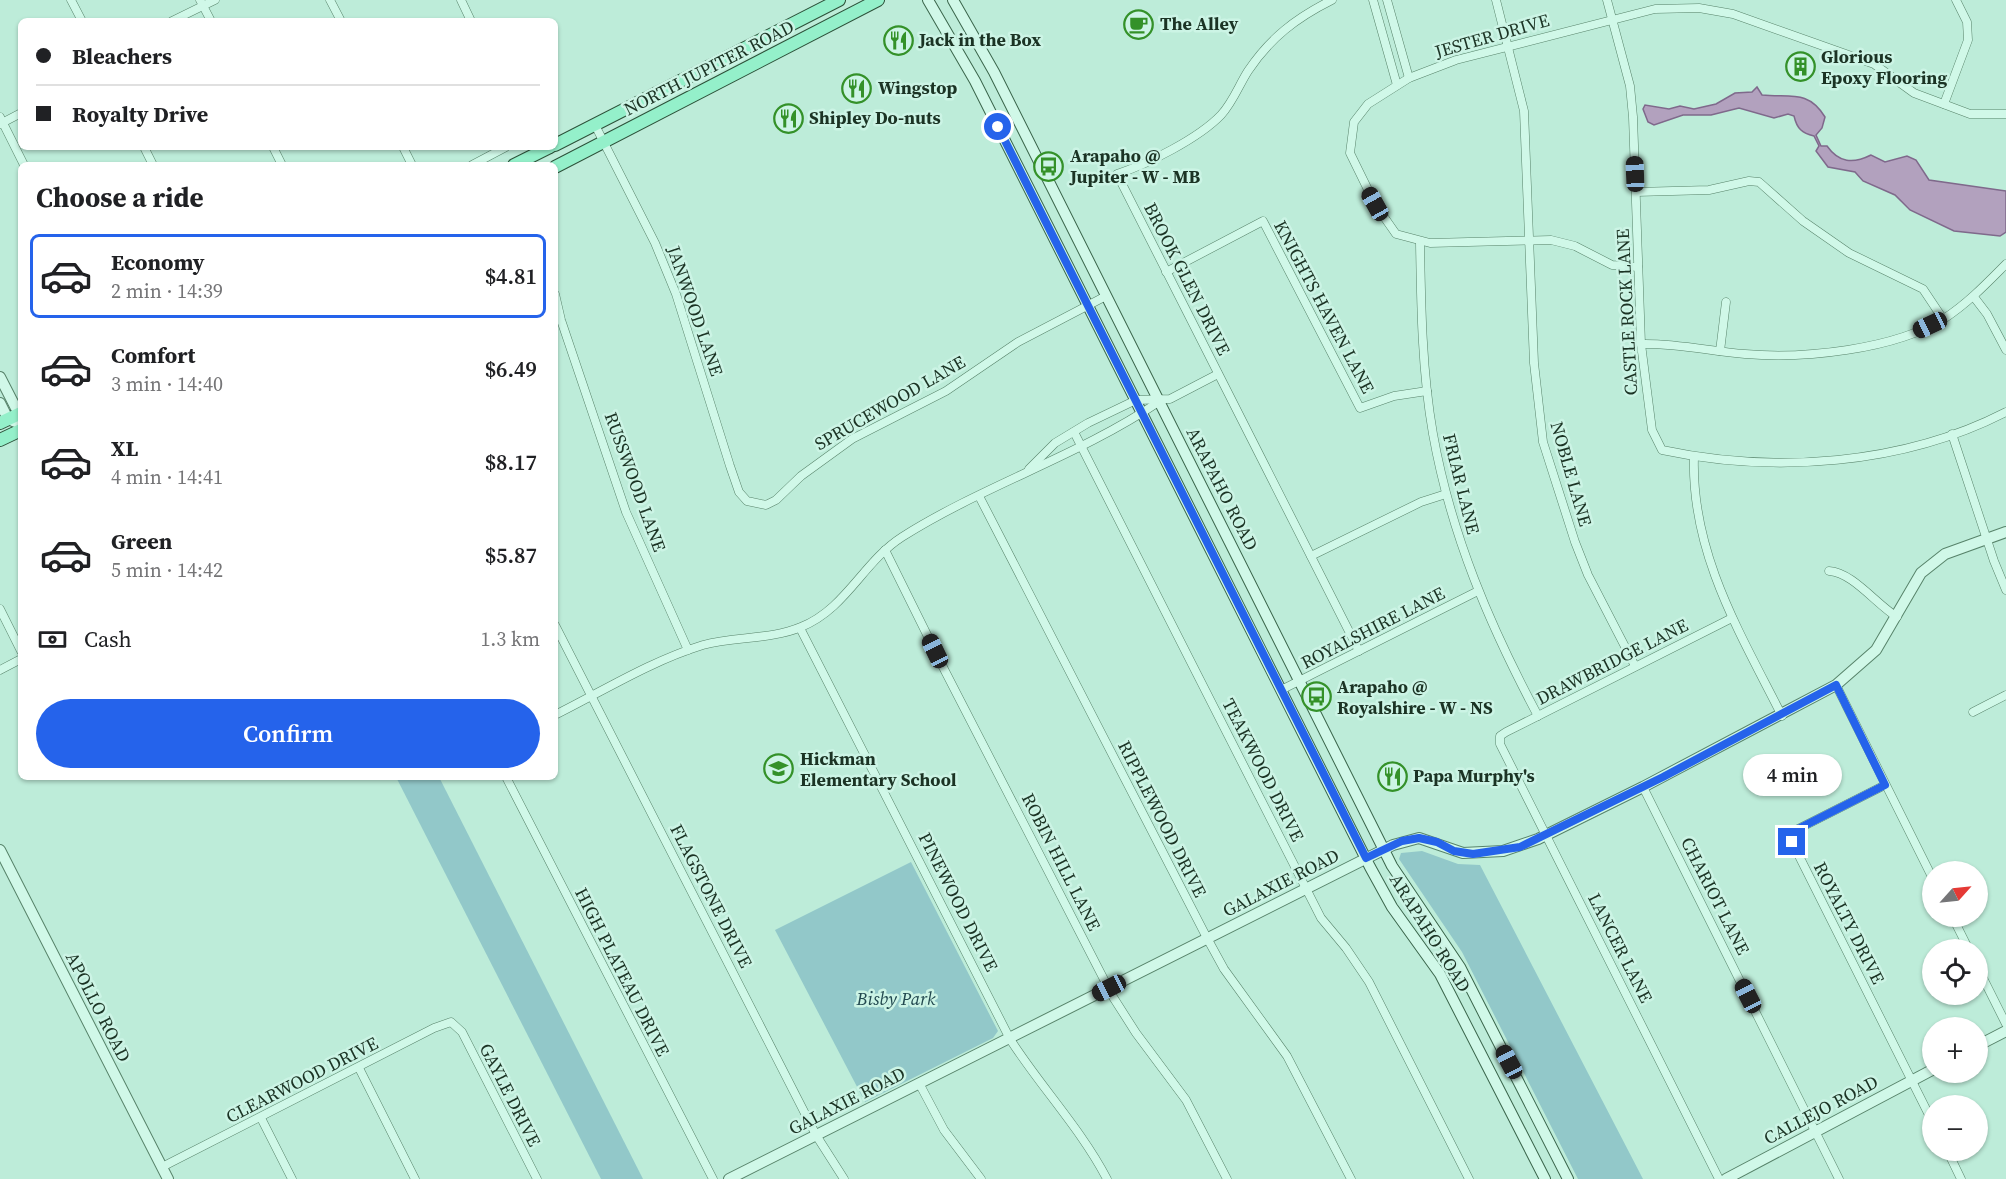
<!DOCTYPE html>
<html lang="en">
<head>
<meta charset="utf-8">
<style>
	body { margin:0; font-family:"Source Serif 4",serif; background:#f6f6f6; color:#202124; height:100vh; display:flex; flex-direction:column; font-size:22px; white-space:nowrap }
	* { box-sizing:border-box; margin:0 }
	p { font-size:20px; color:#757577 }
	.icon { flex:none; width:33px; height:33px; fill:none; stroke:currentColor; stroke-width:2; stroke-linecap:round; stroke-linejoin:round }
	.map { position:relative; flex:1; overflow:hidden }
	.drawer { position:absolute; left:18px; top:162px; width:540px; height:618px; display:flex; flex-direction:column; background:#fff; border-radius:9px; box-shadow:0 2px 4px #0004 }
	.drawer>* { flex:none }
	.hud { position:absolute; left:18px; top:18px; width:540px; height:132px; border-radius:9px; box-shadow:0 2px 4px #0004; display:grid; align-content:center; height:132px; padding:0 18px; background:#fff }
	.needle { width:39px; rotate:63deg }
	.fabs { position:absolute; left:1922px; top:861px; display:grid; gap:12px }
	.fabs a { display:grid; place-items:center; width:66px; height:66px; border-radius:50%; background:#fff; box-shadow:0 2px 4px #0004; font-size:30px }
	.end { position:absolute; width:27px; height:27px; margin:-14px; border:8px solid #2563eb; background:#fff; box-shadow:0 0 0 3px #fff }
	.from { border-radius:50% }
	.bubble { position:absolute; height:42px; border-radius:21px; background:#fff; box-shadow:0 2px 4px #0004; font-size:20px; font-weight:600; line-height:42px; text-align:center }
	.car { position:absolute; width:18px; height:36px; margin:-18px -9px; border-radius:8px; box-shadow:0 0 4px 2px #0007; background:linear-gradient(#222 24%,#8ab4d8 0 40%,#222 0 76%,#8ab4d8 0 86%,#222 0) }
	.hud b { display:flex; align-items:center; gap:21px; height:57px; font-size:22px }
	.hud b+b { border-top:2px solid #e0e0e0 }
	.hud i { width:15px; height:15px; background:#202124 }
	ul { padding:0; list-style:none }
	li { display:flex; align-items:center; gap:18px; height:84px; margin:0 12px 9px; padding:0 6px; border:3px solid transparent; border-radius:9px }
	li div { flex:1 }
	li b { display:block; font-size:22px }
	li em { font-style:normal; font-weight:600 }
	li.active { border-color:#2563eb }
	li>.icon { width:54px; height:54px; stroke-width:1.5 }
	h2 { padding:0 18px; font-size:27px; line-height:72px }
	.pay { display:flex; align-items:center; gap:15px; height:66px; padding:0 18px; font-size:22px }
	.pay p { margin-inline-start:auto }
	.action { display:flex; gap:12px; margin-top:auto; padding:12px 18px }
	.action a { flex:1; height:69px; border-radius:36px; background:#2563eb; color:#fff; font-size:24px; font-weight:600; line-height:69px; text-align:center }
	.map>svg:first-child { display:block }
</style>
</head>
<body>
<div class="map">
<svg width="2006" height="1179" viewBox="0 0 2006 1179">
	<rect width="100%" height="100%" fill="#bdecd9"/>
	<g fill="#92c8c9">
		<path d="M396 777H439L643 1179H601Z"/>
		<path d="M1422 851 1458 864 1480 865 1643 1179H1578L1462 952 1399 859 1401 853Z"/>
		<path d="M911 862 998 1031 993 1038 865 1102 775 930Z"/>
	</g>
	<path fill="#b2a1be" stroke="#7f698b" stroke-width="1.5" d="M1757 87 1762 95C1789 98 1808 89 1825 117L1822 128 1816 135 1821 146H1827C1839 163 1853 164 1871 155L1885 162 1907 156 1916 160 1929 180 2006 191V232L2000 236 1954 231 1910 210 1895 195 1863 181 1855 172 1828 167 1816 151 1819 146 1814 136C1802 133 1797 129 1794 116L1788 114 1774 118 1739 108 1711 115H1683L1654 125 1648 122 1643 109 1645 105 1669 109 1680 106 1694 109 1716 104 1735 93 1752 92Z"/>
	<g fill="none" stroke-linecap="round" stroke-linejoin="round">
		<defs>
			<g id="minor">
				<path d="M71 0 82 21"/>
				<path d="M200 0 211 21"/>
				<path d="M330 0 341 21"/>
				<path d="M461 0 471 21"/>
				<path d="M1332 0C1296 18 1270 38 1248 71 1239 85 1233 102 1221 115 1199 138 1148 164 1117 174L1359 651"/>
				<path d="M1373 0 1397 85"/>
				<path d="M1387 0 1409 78"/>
				<path d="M1496 0 1524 111 1534 363 1543 442 1575 542 1588 575 1635 666"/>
				<path d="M1607 0 1630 86 1633 117 1641 344 1652 430 1662 450C1774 474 1903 465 2006 412"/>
				<path d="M172 21 215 0"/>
				<path d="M1944 104 1968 40 1967 22 1956 0"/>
				<path d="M0 117 24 165"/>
				<path d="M0 124 21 113"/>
				<path d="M595 125 655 243 676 294 730 466 739 492 747 501 766 505 776 500 801 476 852 439 946 391 1018 342 1106 296"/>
				<path d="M144 147 153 165"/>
				<path d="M273 147 282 165"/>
				<path d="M403 147 412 165"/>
				<path d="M472 165 506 147"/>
				<path d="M1636 192 1709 190 1749 181 1759 182 1803 221 1849 253 1923 289 1943 319"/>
				<path d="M1420 242C1421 306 1422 372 1433 434 1451 535 1490 626 1538 716"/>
				<path d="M1638 267 1612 265 1575 246 1551 240 1430 243 1396 234 1375 204 1350 153 1354 122 1368 104 1409 78 1456 60 1655 9 1699 8 1733 14 1874 64 1914 93 1970 114H2006"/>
				<path d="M1166 272 1263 221 1360 408 1394 396 1427 391"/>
				<path d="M555 294 561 320 626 512 688 650"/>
				<path d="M1974 297 1987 314 2006 350"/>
				<path d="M1641 344C1676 343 1709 351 1745 354 1803 359 1894 350 1945 318 1968 303 1987 283 2006 264"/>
				<path d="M1720 351 1726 302"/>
				<path d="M1074 432 1321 918 1346 948 1369 982 1469 1179"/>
				<path d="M1952 434 1994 561 2006 590"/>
				<path d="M1694 457C1691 553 1740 633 1782 716"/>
				<path d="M1029 469 1055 443 1088 423 1136 400 1170 399 1218 374"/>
				<path d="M979 496 1207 938 1224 969 1287 1056 1351 1179"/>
				<path d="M885 550 945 671 1113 997 1136 1033 1186 1100 1227 1179"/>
				<path d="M1311 556 1421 502 1446 494"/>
				<path d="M1829 571C1852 572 1876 604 1897 617"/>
				<path d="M0 609 21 651"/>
				<path d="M555 625 816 1135 844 1179"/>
				<path d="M800 628 1010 1039C1040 1086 1081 1129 1107 1179"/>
				<path d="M0 670 21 659"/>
				<path d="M1836 685 1932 877"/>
				<path d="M1281 690 1478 591"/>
				<path d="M1973 712 2006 695"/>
				<path d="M555 715C603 691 651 661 703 645 735 636 770 640 801 627 846 609 863 562 902 537 984 485 1079 456 1160 401"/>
				<path d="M506 777 713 1179"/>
				<path d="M1885 785 1788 834 1932 1121"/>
				<path d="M1643 787 1839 1179"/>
				<path d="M1952 916 1969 950"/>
				<path d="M1977 966 2006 1024"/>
				<path d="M359 1068 415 1179"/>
				<path d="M919 1083 944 1130 981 1179"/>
				<path d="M261 1118 292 1179"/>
				<path d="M1947 1150 1961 1179"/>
				<path d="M162 1167 434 1028 451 1022 462 1032 537 1179"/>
				<path d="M1719 1179 1500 744V736L1506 732 1732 618"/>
			</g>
			<g id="tertiary">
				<path d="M0 377 21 418"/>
				<path d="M0 403 8 419 15 422"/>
				<path d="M0 850 168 1179"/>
				<path d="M1977 1046 2006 1031"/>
				<path d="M729 1179 1393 845 1419 838 1463 853 1503 851 1538 839 1643 787 1836 685 1876 650 1921 573 1945 554 2006 532"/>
				<path d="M1726 1179 1932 1070"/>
			</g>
			<g id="secondary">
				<path d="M928 0 975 81 1370 867 1392 907 1440 974 1545 1179"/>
				<path d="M953 0 994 72 1392 866 1460 967 1568 1179"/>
			</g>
			<g id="primary">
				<path d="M555 145 839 0"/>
				<path d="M514 165 550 147"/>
				<path d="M555 167 878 0"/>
				<path d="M0 423 21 413"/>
				<path d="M0 440 21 430"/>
			</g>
		</defs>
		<use href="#minor" stroke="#57836a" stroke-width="9"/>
		<use href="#tertiary" stroke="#57836a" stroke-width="12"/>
		<use href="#secondary" stroke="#3a654b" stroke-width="12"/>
		<use href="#primary" stroke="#2c5139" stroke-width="14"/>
		<use href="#minor" stroke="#d0f8e8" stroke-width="8"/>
		<use href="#tertiary" stroke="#d0f8e8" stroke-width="10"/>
		<use href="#secondary" stroke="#d0f8e8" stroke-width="10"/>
		<use href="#primary" stroke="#94f0ca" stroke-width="12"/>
	</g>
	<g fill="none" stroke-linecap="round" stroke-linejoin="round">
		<path stroke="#2563eb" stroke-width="8" d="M998 127 1366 858 1402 841 1419 838 1437 842 1454 851 1473 854 1520 847 1663 777 1836 685 1885 785 1788 834 1792 842"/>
	</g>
	<defs>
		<symbol id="cafe-ring" viewBox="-11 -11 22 22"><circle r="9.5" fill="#ccf4e5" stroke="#349129" stroke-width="1.5"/><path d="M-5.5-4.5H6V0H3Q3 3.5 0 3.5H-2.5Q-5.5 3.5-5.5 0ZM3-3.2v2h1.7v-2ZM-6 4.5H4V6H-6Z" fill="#349129"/></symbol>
		<symbol id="restaurant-ring" viewBox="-11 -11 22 22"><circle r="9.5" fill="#ccf4e5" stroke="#349129" stroke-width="1.5"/><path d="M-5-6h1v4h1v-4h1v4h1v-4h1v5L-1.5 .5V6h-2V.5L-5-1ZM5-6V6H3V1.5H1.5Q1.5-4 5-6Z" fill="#349129"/></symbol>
		<symbol id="building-ring" viewBox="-11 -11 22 22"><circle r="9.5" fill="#ccf4e5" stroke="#349129" stroke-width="1.5"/><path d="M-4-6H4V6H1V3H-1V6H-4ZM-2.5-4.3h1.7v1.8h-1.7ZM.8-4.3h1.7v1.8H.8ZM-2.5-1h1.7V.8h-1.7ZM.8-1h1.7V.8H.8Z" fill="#349129"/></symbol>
		<symbol id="bus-ring" viewBox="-11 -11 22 22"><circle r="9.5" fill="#ccf4e5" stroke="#349129" stroke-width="1.5"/><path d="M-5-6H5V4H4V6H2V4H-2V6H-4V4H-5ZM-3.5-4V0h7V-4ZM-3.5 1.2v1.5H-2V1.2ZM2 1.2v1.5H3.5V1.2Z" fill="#349129"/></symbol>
		<symbol id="school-ring" viewBox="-11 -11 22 22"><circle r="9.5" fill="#ccf4e5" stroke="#349129" stroke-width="1.5"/><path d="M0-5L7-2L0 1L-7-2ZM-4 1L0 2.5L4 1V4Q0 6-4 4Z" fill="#349129"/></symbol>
	</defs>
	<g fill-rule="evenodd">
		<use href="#cafe-ring" x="1122" y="8" width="33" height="33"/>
		<use href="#restaurant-ring" x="882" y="24" width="33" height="33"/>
		<use href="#building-ring" x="1784" y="50" width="33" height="33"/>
		<use href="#restaurant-ring" x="840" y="72" width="33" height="33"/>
		<use href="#restaurant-ring" x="772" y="102" width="33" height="33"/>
		<use href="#bus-ring" x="1032" y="150" width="33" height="33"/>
		<use href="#bus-ring" x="1300" y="680" width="33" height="33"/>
		<use href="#school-ring" x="762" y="752" width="33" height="33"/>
		<use href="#restaurant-ring" x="1376" y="760" width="33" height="33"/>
	</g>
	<g text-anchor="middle" stroke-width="5" stroke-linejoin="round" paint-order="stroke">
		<g font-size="18" font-weight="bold" fill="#1b3324" stroke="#ccf4e5" text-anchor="start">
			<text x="1160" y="30">The Alley</text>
			<text x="919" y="46">Jack in the Box</text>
			<text x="1821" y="63">Glorious<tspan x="1821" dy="21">Epoxy Flooring</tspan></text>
			<text x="878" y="94">Wingstop</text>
			<text x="809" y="124">Shipley Do-nuts</text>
			<text x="1070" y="162">Arapaho @<tspan x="1070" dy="21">Jupiter - W - MB</tspan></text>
			<text x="1337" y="693">Arapaho @<tspan x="1337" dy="21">Royalshire - W - NS</tspan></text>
			<text x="800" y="765">Hickman<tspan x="800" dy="21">Elementary School</tspan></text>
			<text x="1413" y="782">Papa Murphy's</text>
		</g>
		<g font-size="18" fill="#1b3324" stroke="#ccf4e5">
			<text transform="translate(1492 36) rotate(-16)" y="6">JESTER DRIVE</text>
			<text transform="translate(709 68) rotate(-27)" y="6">NORTH JUPITER ROAD</text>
			<text transform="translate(1187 279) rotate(63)" y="6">BROOK GLEN DRIVE</text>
			<text transform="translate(1324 307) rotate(62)" y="6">KNIGHTS HAVEN LANE</text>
			<text transform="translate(695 311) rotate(71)" y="6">JANWOOD LANE</text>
			<text transform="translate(1627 312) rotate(-93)" y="6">CASTLE ROCK LANE</text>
			<text transform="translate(890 403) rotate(-30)" y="6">SPRUCEWOOD LANE</text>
			<text transform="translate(1571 474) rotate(74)" y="6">NOBLE LANE</text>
			<text transform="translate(635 482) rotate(70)" y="6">RUSSWOOD LANE</text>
			<text transform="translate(1461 484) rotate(76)" y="6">FRIAR LANE</text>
			<text transform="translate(1222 489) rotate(63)" y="6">ARAPAHO ROAD</text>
			<text transform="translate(1373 628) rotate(-27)" y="6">ROYALSHIRE LANE</text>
			<text transform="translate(1612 662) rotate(-27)" y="6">DRAWBRIDGE LANE</text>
			<text transform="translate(1263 770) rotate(63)" y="6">TEAKWOOD DRIVE</text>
			<text transform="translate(1162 819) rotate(63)" y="6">RIPPLEWOOD DRIVE</text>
			<text transform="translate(1061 862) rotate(63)" y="6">ROBIN HILL LANE</text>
			<text transform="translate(1281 883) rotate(-27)" y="6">GALAXIE ROAD</text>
			<text transform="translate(711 896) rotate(63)" y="6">FLAGSTONE DRIVE</text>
			<text transform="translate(1715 896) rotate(63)" y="6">CHARIOT LANE</text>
			<text transform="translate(958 902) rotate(63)" y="6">PINEWOOD DRIVE</text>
			<text transform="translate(1849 923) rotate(63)" y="6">ROYALTY DRIVE</text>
			<text transform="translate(1430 933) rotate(58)" y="6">ARAPAHO ROAD</text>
			<text transform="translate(1620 948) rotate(63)" y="6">LANCER LANE</text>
			<text transform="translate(622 972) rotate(63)" y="6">HIGH PLATEAU DRIVE</text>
			<text transform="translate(98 1007) rotate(63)" y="6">APOLLO ROAD</text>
			<text transform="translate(302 1080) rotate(-27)" y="6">CLEARWOOD DRIVE</text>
			<text transform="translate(510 1095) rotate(63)" y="6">GAYLE DRIVE</text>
			<text transform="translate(847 1101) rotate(-27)" y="6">GALAXIE ROAD</text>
			<text transform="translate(1821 1110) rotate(-28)" y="6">CALLEJO ROAD</text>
		</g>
		<g font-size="18" font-style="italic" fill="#22484f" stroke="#ccf4e5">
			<text x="896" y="1005">Bisby Park</text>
		</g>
	</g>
</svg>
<div class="fabs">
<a><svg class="needle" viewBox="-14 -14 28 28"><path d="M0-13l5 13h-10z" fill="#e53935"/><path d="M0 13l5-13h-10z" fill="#757577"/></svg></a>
<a><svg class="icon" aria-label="locate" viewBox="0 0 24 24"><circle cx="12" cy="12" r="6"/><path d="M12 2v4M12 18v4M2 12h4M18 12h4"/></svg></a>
<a>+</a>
<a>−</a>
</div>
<i class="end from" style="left:998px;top:127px"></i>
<i class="end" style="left:1792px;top:842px"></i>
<div class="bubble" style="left:1743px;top:754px;width:99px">4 min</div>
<i class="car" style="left:1635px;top:174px;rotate:358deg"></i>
<i class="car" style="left:1375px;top:204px;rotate:331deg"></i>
<i class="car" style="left:1930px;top:325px;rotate:245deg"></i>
<i class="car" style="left:935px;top:651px;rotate:334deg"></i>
<i class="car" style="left:1109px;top:988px;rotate:243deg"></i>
<i class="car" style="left:1748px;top:996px;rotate:333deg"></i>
<i class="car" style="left:1509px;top:1062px;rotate:332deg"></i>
<div class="hud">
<b><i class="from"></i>Bleachers</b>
<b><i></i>Royalty Drive</b>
</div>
<section class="drawer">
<h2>Choose a ride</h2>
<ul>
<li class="active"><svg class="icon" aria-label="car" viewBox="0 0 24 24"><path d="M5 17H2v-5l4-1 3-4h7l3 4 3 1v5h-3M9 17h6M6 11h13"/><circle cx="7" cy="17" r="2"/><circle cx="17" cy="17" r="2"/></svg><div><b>Economy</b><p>2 min · 14:39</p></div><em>$4.81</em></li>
<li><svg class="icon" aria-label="car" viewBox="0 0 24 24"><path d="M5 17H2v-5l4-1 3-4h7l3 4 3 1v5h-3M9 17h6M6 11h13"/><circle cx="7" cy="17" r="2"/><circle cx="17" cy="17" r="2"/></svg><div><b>Comfort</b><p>3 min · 14:40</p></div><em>$6.49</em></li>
<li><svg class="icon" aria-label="car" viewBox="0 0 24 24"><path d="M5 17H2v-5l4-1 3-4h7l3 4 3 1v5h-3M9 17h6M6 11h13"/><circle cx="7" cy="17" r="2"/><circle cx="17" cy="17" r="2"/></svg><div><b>XL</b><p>4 min · 14:41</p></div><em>$8.17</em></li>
<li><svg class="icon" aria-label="car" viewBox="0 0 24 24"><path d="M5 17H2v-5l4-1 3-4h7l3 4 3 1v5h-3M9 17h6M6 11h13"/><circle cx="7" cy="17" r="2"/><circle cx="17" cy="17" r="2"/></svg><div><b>Green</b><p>5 min · 14:42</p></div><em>$5.87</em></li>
</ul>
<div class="pay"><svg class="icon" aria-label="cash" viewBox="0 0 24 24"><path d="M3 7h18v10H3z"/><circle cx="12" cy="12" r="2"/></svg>Cash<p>1.3 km</p></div>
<div class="action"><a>Confirm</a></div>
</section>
</div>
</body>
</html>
